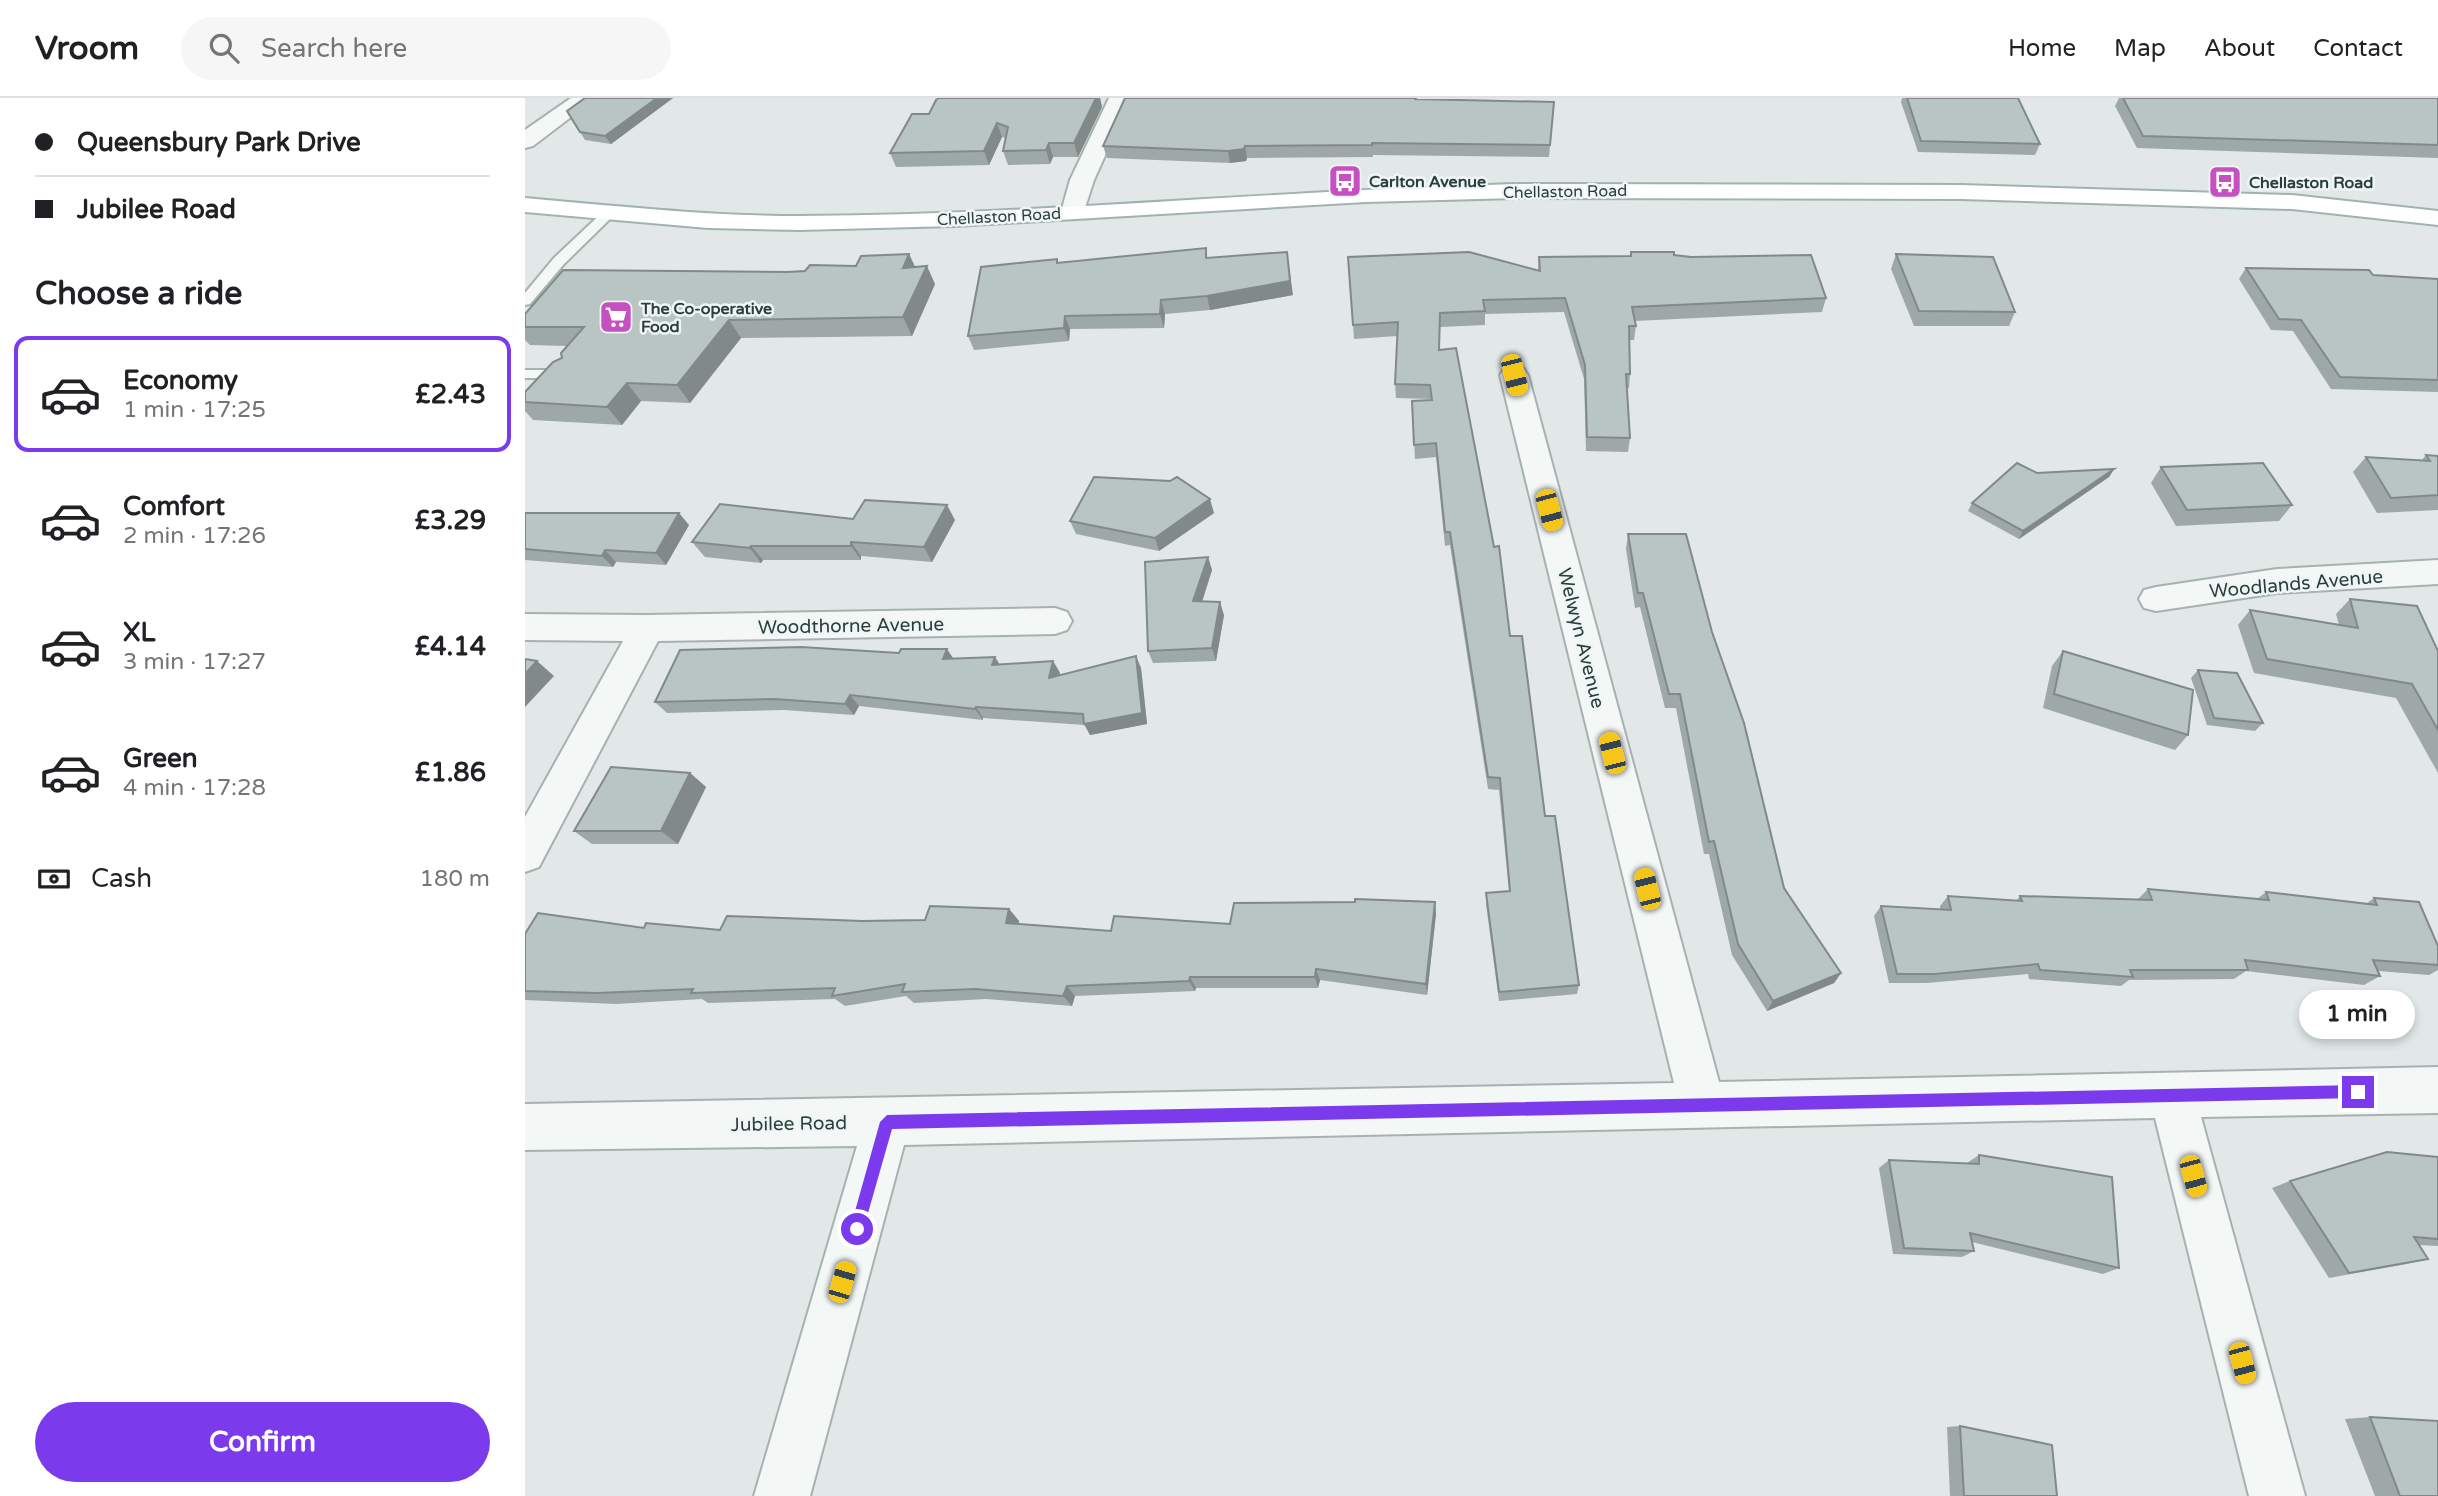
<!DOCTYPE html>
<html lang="en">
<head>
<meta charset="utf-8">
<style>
	body { margin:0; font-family:"Varela Round",sans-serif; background:#f6f6f6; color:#202124; height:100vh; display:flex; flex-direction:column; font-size:26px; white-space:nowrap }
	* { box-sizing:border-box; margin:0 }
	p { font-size:23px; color:#757577 }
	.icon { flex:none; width:38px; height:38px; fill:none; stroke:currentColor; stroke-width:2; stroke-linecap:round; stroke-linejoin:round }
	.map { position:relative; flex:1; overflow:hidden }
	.details { display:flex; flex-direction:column; background:#fff; width:525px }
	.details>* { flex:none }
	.guide { display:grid; align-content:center; height:154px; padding:0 35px; background:#fff }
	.end { position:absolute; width:32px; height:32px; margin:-16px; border:9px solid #7c3aed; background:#fff; box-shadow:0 0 0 4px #fff }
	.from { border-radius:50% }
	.bubble { position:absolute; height:49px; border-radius:24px; background:#fff; box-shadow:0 4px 10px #0003; font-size:23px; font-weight:700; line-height:49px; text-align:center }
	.car { position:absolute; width:21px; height:42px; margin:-21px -10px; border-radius:9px; box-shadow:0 0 5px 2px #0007; background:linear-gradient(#f5c518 24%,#345 0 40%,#f5c518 0 76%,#345 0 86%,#f5c518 0) }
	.guide b { display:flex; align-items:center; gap:24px; height:66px; font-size:26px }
	.guide b+b { border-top:2px solid #e0e0e0 }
	.guide i { width:18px; height:18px; background:#202124 }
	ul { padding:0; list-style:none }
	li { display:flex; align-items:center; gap:21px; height:116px; margin:0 14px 10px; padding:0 21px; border:4px solid transparent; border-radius:14px }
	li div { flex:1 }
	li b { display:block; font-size:26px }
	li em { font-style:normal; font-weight:700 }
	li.active { border-color:#7c3aed }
	li>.icon { width:63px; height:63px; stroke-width:1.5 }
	h2 { padding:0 35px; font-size:32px; line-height:84px }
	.pay { display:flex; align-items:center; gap:18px; height:77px; padding:0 35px; font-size:26px }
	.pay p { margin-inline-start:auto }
	.button { display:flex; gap:14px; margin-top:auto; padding:14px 35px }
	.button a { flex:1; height:80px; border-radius:42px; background:#7c3aed; color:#fff; font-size:28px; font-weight:700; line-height:80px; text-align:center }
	header { display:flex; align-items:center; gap:42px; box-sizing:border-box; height:98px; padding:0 35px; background:#fff; border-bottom:2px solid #e0e0e0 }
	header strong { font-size:33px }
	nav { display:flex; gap:38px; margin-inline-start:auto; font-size:24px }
	.search { width:490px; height:63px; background:#f6f6f6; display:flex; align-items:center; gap:18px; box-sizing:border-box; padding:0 24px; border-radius:38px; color:#757577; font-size:26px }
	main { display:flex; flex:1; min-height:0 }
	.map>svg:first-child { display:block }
</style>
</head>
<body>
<header>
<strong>Vroom</strong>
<div class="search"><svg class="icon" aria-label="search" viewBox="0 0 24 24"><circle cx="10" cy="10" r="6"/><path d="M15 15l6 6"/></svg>Search here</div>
<nav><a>Home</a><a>Map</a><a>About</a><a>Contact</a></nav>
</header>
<main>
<section class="details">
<div class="guide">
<b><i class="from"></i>Queensbury Park Drive</b>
<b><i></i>Jubilee Road</b>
</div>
<h2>Choose a ride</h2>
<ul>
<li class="active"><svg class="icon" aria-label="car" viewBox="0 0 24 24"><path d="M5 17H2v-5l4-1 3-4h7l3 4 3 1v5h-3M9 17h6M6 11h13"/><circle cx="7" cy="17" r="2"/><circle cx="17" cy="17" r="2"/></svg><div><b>Economy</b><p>1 min · 17:25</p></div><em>£2.43</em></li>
<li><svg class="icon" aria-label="car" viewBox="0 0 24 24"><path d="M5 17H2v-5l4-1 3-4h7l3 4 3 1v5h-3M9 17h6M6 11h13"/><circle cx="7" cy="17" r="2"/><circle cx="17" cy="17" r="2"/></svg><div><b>Comfort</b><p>2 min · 17:26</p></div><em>£3.29</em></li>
<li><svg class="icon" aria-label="car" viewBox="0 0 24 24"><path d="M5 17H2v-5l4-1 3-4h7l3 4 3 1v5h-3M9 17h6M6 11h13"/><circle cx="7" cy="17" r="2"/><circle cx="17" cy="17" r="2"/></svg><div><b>XL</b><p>3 min · 17:27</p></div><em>£4.14</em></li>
<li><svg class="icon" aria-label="car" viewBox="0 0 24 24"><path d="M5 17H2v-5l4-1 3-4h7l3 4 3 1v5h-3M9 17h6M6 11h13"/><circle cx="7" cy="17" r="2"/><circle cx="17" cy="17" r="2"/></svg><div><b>Green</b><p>4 min · 17:28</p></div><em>£1.86</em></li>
</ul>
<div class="pay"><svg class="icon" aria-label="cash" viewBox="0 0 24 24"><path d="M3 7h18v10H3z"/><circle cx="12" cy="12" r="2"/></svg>Cash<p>180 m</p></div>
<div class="button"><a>Confirm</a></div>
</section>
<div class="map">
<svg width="1913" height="1398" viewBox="0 0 1913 1398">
	<rect width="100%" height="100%" fill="#e1e8e7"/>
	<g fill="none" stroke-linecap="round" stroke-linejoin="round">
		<defs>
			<g id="service">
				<path d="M84 111 90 115 88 118 39 166 5 206 0 207V195L29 160 80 112Z"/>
				<path d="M0 272H41L48 276 41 280H0Z"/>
			</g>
			<g id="minor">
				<path d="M46 0H71L8 48 0 50V32Z"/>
				<path d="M584 0H606L569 82 557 119 548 121 539 119 536 114 545 82Z"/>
				<path d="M989 268 999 271 1003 277 1194 984 1913 969V1015L1676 1019 1780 1398H1724L1630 1020 379 1047 285 1398H229L332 1048 0 1052V1006L1149 985 975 277 979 271Z"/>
				<path d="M1913 462V486L1752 495 1631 513 1619 510 1614 501 1619 492 1631 489 1752 471Z"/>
				<path d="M530 510 542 514 547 523 542 532 530 536 133 543 14 769 0 774V719L98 543 0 542V516L122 517Z"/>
			</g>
			<path id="primary" d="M992 86 1436 87 1767 97 1913 113V127L1767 111 1436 101 992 100 841 104 430 128 274 132 183 130 0 114V100C91 108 182 118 274 118 514 117 753 92 992 86Z"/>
		</defs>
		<use href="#service" stroke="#a6b2b0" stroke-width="4"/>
		<use href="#minor" stroke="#a6b2b0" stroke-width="4"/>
		<use href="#primary" stroke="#a1b3af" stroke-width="4"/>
		<use href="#service" fill="#f3f7f6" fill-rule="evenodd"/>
		<use href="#minor" fill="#f3f7f6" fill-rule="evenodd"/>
		<use href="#primary" fill="#fff" fill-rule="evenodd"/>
	</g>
	<g fill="#9ea9a7">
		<path d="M60 0H148L86 46 60 42 55 34Z"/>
		<path d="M414 0H575L577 9 553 59H528L525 66 483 67 478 53 481 40 477 39 464 67 371 69 365 55 404 16Z"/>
		<path d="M600 0H893L892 1 1028 16 1024 59 848 57V59L722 60 721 63 705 65 582 60 578 48Z"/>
		<path d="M1377 0H1493L1515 46 1510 57 1393 54 1376 4Z"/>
		<path d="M1594 0H1913V60L1612 50 1590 8Z"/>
		<path d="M1106 154 1149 157 1301 200 1297 214 1110 223 1111 228 1109 242H1104L1105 276 1104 290H1102L1105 340 1103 354 1061 353 1059 281 1039 214 960 216V227L915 229V252L985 538 1054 887 1052 896 974 903 961 806V795L984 793 974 692 963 691 925 447 920 448 911 359 890 361 887 303 906 302V301L871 300 870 286 872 238 829 241 828 227 1013 173 1014 159 1105 158Z"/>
		<path d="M384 156 390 169 410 186 387 238 216 240 165 305 116 303 97 327 8 322 0 313V294L37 260 43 248 5 247 0 242V216L262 174 331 168Z"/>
		<path d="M1371 156 1490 214 1484 228H1389L1366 171Z"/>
		<path d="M683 160 768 197 685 212 640 216 639 230 545 231 544 243 449 252 443 238 533 165Z"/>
		<path d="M1721 170 1913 181V294L1806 291 1768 233 1746 232 1714 181Z"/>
		<path d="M1901 357 1913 358V412L1852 415 1828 374 1841 359 1897 362Z"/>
		<path d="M1636 369 1767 407 1754 423 1651 428 1626 385Z"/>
		<path d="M1589 371 1584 379 1494 441 1443 413 1447 405 1512 375Z"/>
		<path d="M0 415 164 427 141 467 91 464 88 469 0 462Z"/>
		<path d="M689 415 634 453 551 436 545 423Z"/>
		<path d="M328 421 430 422 407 464 336 458V462H238L236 465 180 459 167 444Z"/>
		<path d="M1103 436 1259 790 1316 875 1309 885 1242 913 1207 857 1184 756H1179L1151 610H1140L1115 509 1110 510 1101 451Z"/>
		<path d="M683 459 687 472 677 504 699 517 691 563 628 565 623 553Z"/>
		<path d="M1825 501 1913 553V675L1871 600 1729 575 1713 527 1725 512 1814 527 1811 516Z"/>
		<path d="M1538 553 1663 637 1650 652 1518 610 1527 568Z"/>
		<path d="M429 561 475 566 528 563 535 575 534 577 616 570 622 626 565 637 560 627 458 620V622L334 608 329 617 259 612 142 615 130 604Z"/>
		<path d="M1673 572 1738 625 1730 633 1682 627 1666 580Z"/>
		<path d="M165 675 181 689 153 746H67L49 733Z"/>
		<path d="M1623 791 1732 801 1741 794 1841 806 1849 800 1913 848V872L1904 877 1853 873 1855 878 1839 887 1721 873 1709 881 1604 882 1596 888 1504 881 1503 876 1402 885H1364L1349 818 1356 808 1415 811V808L1423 798 1491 803 1495 798 1612 802Z"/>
		<path d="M910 804 911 816 902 897 795 882 793 890H671L670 893 550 898 547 908 461 901 389 905 381 898 320 908 310 901 183 905 177 901 91 906 0 902V836L119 830 195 832 337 823 400 822 484 811 494 823 493 826 586 833 705 826Z"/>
		<path d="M1454 1057 1594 1170 1578 1176 1447 1144 1449 1153 1437 1159 1368 1156 1354 1070 1364 1062 1442 1065Z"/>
		<path d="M1913 1059V1148L1894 1147 1903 1161 1881 1166 1804 1180 1747 1090 1765 1083Z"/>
		<path d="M1845 1319 1913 1398H1850L1820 1321Z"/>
		<path d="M1435 1328 1532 1398H1425L1422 1329Z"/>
	</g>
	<g fill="#818a88">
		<path d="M132 0H148L86 46 80 38Z"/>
		<path d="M571 0H575L577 9 553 59 549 45Z"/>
		<path d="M472 25 477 39 464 67 459 53Z"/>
		<path d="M524 45 528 59 525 66 521 52Z"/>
		<path d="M720 48 722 60 721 63 705 65 703 53Z"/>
		<path d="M762 154 768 197 685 212 682 198Z"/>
		<path d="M384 156 393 175 378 170Z"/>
		<path d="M402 168 410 186 387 238 378 219Z"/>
		<path d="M636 202 640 216 639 230 635 216Z"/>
		<path d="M540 218 545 231 544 243 539 230Z"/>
		<path d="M204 222 216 240 165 305 152 287Z"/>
		<path d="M102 285 116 303 97 327 82 309Z"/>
		<path d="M1589 371 1584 379 1494 441 1498 433Z"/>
		<path d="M685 401 689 415 634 453 630 440Z"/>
		<path d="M422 407 430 422 407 464 399 449Z"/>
		<path d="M154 415 164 427 141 467 131 455Z"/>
		<path d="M326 444 336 458V462L326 448Z"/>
		<path d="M226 448 238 462 236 465 225 450Z"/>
		<path d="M80 452 91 464 88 469 77 458Z"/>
		<path d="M683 459 687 472 673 516 668 503Z"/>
		<path d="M695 504 699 517 691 563 687 550Z"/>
		<path d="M422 551 430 563 418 561Z"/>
		<path d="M611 558 616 570 622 626 565 637 559 626Z"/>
		<path d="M470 559 477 570 467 567Z"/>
		<path d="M12 563 29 578 0 609V576Z"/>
		<path d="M528 563 535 575 530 591 524 580Z"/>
		<path d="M325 597 334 608 329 617 320 606Z"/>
		<path d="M451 609 458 620V622L450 611Z"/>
		<path d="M165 675 181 689 153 746 136 733Z"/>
		<path d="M910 804 911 816 902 897 901 886Z"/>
		<path d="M484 811 494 823 491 837 481 825Z"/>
		<path d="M791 871 795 882 793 890 790 879Z"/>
		<path d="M1316 875 1309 885 1242 913 1248 903Z"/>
		<path d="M665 879 671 890 670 893 664 883Z"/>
		<path d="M542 888 550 898 547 908 538 898Z"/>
	</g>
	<g fill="#b8c5c2" stroke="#818a88" stroke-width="2">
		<path d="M60 0H132L80 38 55 34 42 13Z"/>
		<path d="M414 0H571L549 45H524L521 52 478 53 483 29 472 25 459 53 365 55 387 16H404L411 2Z"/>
		<path d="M600 0H890V1L1029 4 1025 47 847 45V47L720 48 719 51 703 53 578 48Z"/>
		<path d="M1382 0H1493L1515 46 1396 43Z"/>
		<path d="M1598 0H1913V47L1618 38Z"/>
		<path d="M681 150V160L762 154 765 183 682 198 636 202 635 216 540 218 539 230 443 238 456 169 532 161V165Z"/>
		<path d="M944 154 1015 173 1014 159 1106 158V154H1149V157L1166 159 1286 157 1301 200 1107 209 1111 228H1104L1105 276H1101L1105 340 1062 339 1060 267 1040 200 958 202 960 213 915 215 914 252 931 250 969 449 974 448 985 538H997L1020 718H1030L1054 887 974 894 961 795 985 793 975 680 963 679 925 434H920L911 345 889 347 887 303 907 302 905 287 870 286 873 224 828 227 823 159Z"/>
		<path d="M384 156 378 170 402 168 378 219 204 222 152 287 102 285 82 309 0 304V294L28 264 37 260 36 255 59 229H0V216L38 172 262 174 280 173 285 167 331 168 336 158Z"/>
		<path d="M1371 156 1468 159 1490 214 1394 213Z"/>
		<path d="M1721 170 1844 172 1848 177 1913 181V282L1815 279 1776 222 1754 221Z"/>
		<path d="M1901 357 1913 358V397L1866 400 1841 359 1905 363Z"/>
		<path d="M1492 365 1512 375 1589 371 1498 433 1447 405Z"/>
		<path d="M1738 365 1767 407 1662 412 1636 369Z"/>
		<path d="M569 379 645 383 652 379 685 401 630 440 545 423Z"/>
		<path d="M340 402 422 407 399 449 326 444V448H226L225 450 167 444 195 406 328 421Z"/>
		<path d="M0 415H154L131 455 80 452 77 458 0 451Z"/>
		<path d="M1103 436H1161L1187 534 1219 625 1259 790 1316 875 1248 903 1213 846 1189 743 1184 744 1155 596H1144L1118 495H1113Z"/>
		<path d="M683 459 668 503 695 504 687 550 623 553 620 464Z"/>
		<path d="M1825 501 1892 508 1913 553V632L1887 586 1742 561 1725 512 1833 530Z"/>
		<path d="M276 549 374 555 376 551H422L418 561 470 559 467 567 528 563 524 580 611 558 617 615 559 626 558 616 451 609 450 611 325 597 320 606 249 601 130 604 155 552Z"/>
		<path d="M1538 553 1668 592 1663 637 1529 596Z"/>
		<path d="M0 561 12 563 0 576Z"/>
		<path d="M1673 572 1712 575 1738 625 1689 620Z"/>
		<path d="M86 669 165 675 136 733H49Z"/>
		<path d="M1623 791 1744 802 1741 794 1852 807 1849 800 1894 804 1913 848V867L1848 862 1855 878 1720 862 1723 872H1605L1608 879 1515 872 1513 866 1410 876H1372L1356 808 1426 812 1423 798 1497 803 1495 798 1627 802Z"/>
		<path d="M830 801 910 804 901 886 791 871 790 879H665L664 883 542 888 538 898 450 891 377 894 380 886 307 898 310 890 166 895 168 891 72 895 0 893V836L13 815 119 830 121 825 195 832 202 818 337 823 400 822 405 808 484 811 481 825 586 833 589 818 705 826 709 805 830 804Z"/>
		<path d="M1862 1054 1913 1059V1141L1889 1139 1903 1161 1824 1175 1765 1083Z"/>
		<path d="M1454 1057 1587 1079 1594 1170 1445 1135 1449 1153 1379 1150 1364 1062 1454 1066Z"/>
		<path d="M1845 1319 1913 1323V1398H1875Z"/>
		<path d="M1435 1328 1527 1347 1532 1398H1439Z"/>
	</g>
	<path fill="#7c3aed" d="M1833 987 1840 994 1833 1000 367 1031 337 1136 332 1138 327 1136 325 1131 355 1024 362 1017Z"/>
	<defs>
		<symbol id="bus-square" viewBox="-11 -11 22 22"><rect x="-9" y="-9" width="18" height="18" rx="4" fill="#c450c2" stroke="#f0f6f5"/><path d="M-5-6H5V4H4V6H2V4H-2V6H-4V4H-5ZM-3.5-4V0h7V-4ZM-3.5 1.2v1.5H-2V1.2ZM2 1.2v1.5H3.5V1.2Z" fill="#fff"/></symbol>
		<symbol id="supermarket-square" viewBox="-11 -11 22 22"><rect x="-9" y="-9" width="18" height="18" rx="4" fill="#c450c2" stroke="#f0f6f5"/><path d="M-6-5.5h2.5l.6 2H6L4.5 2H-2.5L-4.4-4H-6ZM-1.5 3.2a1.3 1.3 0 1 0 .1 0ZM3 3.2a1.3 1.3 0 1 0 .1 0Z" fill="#fff"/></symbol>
	</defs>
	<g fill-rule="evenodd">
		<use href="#bus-square" x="801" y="64" width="38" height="38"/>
		<use href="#bus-square" x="1681" y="65" width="38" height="38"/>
		<use href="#supermarket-square" x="72" y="200" width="38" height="38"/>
	</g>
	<g text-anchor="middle" stroke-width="5" stroke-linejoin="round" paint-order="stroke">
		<g font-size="16" font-weight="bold" fill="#2a3f3b" stroke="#f0f6f5" text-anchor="start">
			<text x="844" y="89">Carlton Avenue</text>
			<text x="1724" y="90">Chellaston Road</text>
			<text x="116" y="216">The Co-operative<tspan x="116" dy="18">Food</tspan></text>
		</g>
		<g font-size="16" fill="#2a3f3b" stroke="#f0f6f5">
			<text transform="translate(1040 93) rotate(-1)" y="6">Chellaston Road</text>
			<text transform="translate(474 118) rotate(-3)" y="6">Chellaston Road</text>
		</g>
		<g font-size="19" fill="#2a3f3b" stroke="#f0f6f5">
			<text transform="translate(1771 485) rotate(-5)" y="7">Woodlands Avenue</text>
			<text transform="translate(326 527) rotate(-1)" y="7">Woodthorne Avenue</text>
			<text transform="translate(1057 540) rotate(76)" y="7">Welwyn Avenue</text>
			<text transform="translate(264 1025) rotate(-1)" y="7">Jubilee Road</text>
		</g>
	</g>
</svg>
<i class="end from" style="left:332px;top:1131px"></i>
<i class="end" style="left:1833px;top:994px"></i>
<div class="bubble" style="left:1774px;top:892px;width:116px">1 min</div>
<i class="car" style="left:989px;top:277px;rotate:166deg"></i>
<i class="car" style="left:1024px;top:412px;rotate:165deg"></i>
<i class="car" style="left:1087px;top:655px;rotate:346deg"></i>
<i class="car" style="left:1122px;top:791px;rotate:346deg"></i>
<i class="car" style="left:1668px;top:1078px;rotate:165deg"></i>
<i class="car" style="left:317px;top:1184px;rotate:16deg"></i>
<i class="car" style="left:1717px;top:1265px;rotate:165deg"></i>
</div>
</main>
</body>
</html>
